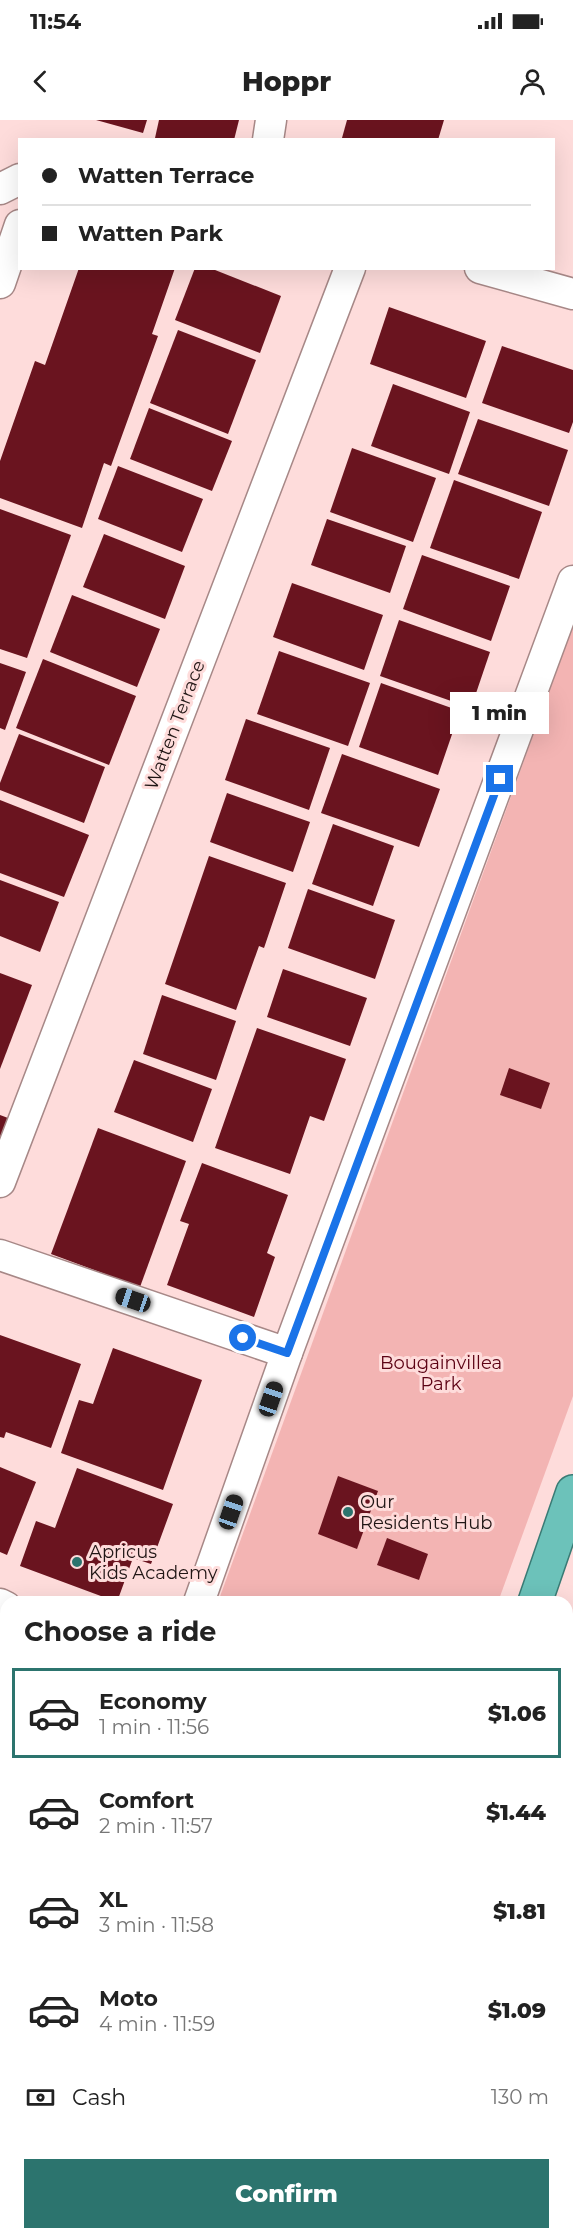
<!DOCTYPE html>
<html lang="en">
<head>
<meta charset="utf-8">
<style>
	body { margin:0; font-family:Montserrat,sans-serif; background:#f6f6f6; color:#222; height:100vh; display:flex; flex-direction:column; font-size:22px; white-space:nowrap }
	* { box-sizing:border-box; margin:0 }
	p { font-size:20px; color:#767676 }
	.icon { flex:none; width:33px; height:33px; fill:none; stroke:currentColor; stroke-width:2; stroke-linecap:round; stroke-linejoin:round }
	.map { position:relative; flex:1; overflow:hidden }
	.drawer { position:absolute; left:0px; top:1476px; width:573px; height:644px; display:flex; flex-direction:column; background:#fff; border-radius:18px 18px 0 0; box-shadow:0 6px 24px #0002 }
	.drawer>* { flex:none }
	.guide { position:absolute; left:18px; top:18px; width:537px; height:132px; border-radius:0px; box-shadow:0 6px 24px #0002; display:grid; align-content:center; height:132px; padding:0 24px; background:#fff }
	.end { position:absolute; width:27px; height:27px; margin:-14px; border:8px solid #1a73e8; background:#fff; box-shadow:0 0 0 3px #fff }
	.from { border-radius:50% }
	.bubble { position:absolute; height:42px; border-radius:0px; background:#fff; box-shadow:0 6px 24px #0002; font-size:20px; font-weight:800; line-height:42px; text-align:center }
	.car { position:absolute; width:18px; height:36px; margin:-18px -9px; border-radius:8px; box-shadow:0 0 4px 2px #0007; background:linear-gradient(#222 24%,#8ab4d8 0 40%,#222 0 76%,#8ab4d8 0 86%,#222 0) }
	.guide b { display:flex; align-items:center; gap:21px; height:57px; font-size:22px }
	.guide b+b { border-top:2px solid #e0e0e0 }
	.guide i { width:15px; height:15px; background:#222 }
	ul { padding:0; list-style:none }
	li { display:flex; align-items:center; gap:18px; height:90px; margin:0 12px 9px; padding:0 12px; border:3px solid transparent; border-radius:0px }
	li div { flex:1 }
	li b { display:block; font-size:22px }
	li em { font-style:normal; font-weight:800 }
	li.active { border-color:#2c746e }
	li>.icon { width:54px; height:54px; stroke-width:1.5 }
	h2 { padding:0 24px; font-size:27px; line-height:72px }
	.pay { display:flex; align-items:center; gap:15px; height:66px; padding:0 24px; font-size:22px }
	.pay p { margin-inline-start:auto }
	.action { display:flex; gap:12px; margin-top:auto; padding:12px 24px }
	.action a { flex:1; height:69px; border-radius:0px; background:#2c746e; color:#fff; font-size:24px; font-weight:800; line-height:69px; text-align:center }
	.status { display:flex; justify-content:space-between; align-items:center; height:42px; padding:0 30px; background:#fff; direction:ltr }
	.status svg { height:16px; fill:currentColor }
	header { display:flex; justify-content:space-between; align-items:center; height:78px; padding:0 24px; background:#fff; font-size:27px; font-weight:800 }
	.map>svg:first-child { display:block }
</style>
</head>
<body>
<div class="status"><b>11:54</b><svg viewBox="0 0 49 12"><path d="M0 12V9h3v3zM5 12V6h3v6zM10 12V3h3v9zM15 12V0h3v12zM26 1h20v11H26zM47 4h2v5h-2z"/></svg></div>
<header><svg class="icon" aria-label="back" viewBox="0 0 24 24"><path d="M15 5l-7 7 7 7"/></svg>Hoppr<svg class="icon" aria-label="person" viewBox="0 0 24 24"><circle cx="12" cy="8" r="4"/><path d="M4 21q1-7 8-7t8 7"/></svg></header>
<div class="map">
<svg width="573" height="2119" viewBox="0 0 573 2119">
	<rect width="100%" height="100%" fill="#fedcdb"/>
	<path fill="#f3b4b3" d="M573 506V1276L498 1482H218Z"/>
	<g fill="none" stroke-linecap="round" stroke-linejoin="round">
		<path stroke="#9e5859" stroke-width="10" d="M0 1947 6 1949"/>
		<g stroke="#d47576" stroke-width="36">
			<path d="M567 1816 573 1798"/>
			<path d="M465 2119 467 2114"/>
		</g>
	</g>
	<g fill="#6a141f">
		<path d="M96 0H147L143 13Z"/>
		<path d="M159 0H239L234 20 155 18Z"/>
		<path d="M347 0H444L438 20H346L342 18Z"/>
		<path d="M79 148H175L152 214 158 216 111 346 104 343 82 408 0 378V341L35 241 45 245Z"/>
		<path d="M195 148H210L281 176 260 233 175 200Z"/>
		<path d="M389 187 486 221 466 278 370 244Z"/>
		<path d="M178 210 256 240 228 314 150 283Z"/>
		<path d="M502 226 573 250V302L569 313 482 283Z"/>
		<path d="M393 264 470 292 449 354 371 326Z"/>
		<path d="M149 288 232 321 212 371 130 339Z"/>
		<path d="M478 299 568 330 549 386 458 354Z"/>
		<path d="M352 328 436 358 413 422 330 392Z"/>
		<path d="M118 346 203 379 182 432 98 399Z"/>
		<path d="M454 360 542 392 519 459 430 428Z"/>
		<path d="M0 389 71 415 27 538 0 529Z"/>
		<path d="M327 399 406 426 390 473 311 445Z"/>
		<path d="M104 414 185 446 165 499 83 467Z"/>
		<path d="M422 435 510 466 491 521 403 489Z"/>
		<path d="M292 463 383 495 364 550 273 517Z"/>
		<path d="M72 475 160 509 137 567 50 532Z"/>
		<path d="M399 500 490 532 471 588 380 556Z"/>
		<path d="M279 531 370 563 348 626 257 594Z"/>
		<path d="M43 539 136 576 109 645 16 608Z"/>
		<path d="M0 543 26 552 5 610 0 608Z"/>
		<path d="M381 563 460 591 438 655 359 627Z"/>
		<path d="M246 599 330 628 309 690 225 660Z"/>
		<path d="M19 614 105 647 84 703 0 670V663Z"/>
		<path d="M342 634 440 669 419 727 321 693Z"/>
		<path d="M227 673 310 702 293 752 210 722Z"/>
		<path d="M0 680 89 715 64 777 0 753Z"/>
		<path d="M333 704 394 726 373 786 312 764Z"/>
		<path d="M209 736 286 763 264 828 259 826 236 890 165 864Z"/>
		<path d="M0 760 59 782 40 832 0 816Z"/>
		<path d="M308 769 395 800 375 859 288 828Z"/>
		<path d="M283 849 367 878 350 926 267 897Z"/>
		<path d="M0 853 32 865 0 949Z"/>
		<path d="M162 875 236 901 216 960 143 934Z"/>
		<path d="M257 908 346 939 324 1001 310 996 290 1054 215 1028Z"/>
		<path d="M134 940 212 969 193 1022 114 992Z"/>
		<path d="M509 948 550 963 541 989 500 975Z"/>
		<path d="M0 995 8 998 0 1018Z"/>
		<path d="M98 1008 186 1041 140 1167 51 1134Z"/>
		<path d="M202 1043 288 1075 267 1133 275 1137 254 1197 167 1165 189 1104 180 1101Z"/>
		<path d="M0 1215 81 1244 51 1328 6 1312 4 1318 0 1317Z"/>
		<path d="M113 1228 202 1260 163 1370 61 1333 79 1280 93 1284Z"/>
		<path d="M0 1347 36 1362 7 1435 0 1432Z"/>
		<path d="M77 1348 173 1384 151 1444 133 1438 117 1482 20 1446 36 1401 55 1408Z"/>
		<path d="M338 1356 378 1371 357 1429 318 1414Z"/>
		<path d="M387 1418 428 1434 419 1460 377 1445Z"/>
		<path d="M0 1524 6 1527V1653L0 1668Z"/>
		<path d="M0 1710 6 1712V1846L0 1844Z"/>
		<path d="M0 2040 6 2042 0 2065Z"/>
		<path d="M61 2114H197L195 2119H76Z"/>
	</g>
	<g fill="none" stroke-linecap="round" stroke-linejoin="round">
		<defs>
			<path id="service" d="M219 2119 220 2114"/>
			<g id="minor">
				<path d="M268 20 271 0"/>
				<path d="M0 69 20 59"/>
				<path d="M480 148 573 174"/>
				<path d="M0 163 20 105"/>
				<path d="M0 1062 350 148"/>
				<path d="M0 1135 287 1233"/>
				<path d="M199 1482 287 1233 573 461"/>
				<path d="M0 1484 6 1487"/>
				<path d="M0 1904 6 1906"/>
			</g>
			<g id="trunk">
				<path d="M535 1482 573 1372"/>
				<path d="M567 2087 573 2070"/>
				<path d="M324 2119 325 2114"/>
				<path d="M556 2119 558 2114"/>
			</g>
		</defs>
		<use href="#service" stroke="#a78887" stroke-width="18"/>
		<use href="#minor" stroke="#a78887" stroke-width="33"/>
		<use href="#trunk" stroke="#3a7b75" stroke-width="36"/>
		<use href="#service" stroke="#fff" stroke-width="15"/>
		<use href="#minor" stroke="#fff" stroke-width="30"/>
		<use href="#trunk" stroke="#6cc2ba" stroke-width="33"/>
	</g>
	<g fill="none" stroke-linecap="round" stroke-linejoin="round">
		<path stroke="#1a73e8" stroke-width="8" d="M243 1218 287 1233 500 659"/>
	</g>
	<g fill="#2c746e" stroke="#fedcdb" stroke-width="2">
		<circle cx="348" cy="1392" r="6"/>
		<circle cx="77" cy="1442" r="6"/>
	</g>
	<g text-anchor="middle" stroke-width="6" stroke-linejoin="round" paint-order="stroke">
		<g font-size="18" fill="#211615" stroke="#fedcdb">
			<text transform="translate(175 605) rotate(-69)" y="6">Watten Terrace</text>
		</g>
		<g font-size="18" fill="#5c0214" stroke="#fedcdb">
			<text x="441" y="1249">Bougainvillea<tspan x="441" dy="21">Park</tspan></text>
		</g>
		<g font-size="18" fill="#211615" stroke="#fedcdb" text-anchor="start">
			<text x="360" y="1388">Our<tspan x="360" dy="21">Residents Hub</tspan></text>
			<text x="89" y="1438">Apricus<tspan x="89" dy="21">Kids Academy</tspan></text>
		</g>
	</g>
</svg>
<i class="end from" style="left:243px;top:1218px"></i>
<i class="end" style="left:500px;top:659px"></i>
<div class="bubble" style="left:450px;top:572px;width:99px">1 min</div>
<i class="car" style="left:133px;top:1180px;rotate:289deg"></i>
<i class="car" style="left:271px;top:1279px;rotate:19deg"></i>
<i class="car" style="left:231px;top:1392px;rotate:19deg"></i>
<div class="guide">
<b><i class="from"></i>Watten Terrace</b>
<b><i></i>Watten Park</b>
</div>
<section class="drawer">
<h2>Choose a ride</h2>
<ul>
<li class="active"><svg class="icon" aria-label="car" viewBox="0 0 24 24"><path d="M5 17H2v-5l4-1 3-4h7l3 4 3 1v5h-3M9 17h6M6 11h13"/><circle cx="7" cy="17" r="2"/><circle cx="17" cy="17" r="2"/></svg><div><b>Economy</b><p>1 min · 11:56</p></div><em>$1.06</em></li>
<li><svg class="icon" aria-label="car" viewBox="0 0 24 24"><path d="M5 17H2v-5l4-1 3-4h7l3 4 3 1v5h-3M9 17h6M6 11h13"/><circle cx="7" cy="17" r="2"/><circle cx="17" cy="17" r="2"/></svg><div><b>Comfort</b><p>2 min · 11:57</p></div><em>$1.44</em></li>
<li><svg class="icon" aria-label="car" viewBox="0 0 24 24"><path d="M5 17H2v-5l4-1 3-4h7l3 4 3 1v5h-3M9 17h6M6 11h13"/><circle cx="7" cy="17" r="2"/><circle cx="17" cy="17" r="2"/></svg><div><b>XL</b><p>3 min · 11:58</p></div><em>$1.81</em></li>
<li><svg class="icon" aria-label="car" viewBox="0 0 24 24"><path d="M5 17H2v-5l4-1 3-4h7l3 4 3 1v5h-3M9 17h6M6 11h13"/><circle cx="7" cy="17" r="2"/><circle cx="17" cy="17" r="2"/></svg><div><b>Moto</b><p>4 min · 11:59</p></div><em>$1.09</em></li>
</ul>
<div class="pay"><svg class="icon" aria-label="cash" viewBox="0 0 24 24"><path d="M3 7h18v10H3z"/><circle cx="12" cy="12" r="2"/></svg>Cash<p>130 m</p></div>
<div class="action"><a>Confirm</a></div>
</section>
</div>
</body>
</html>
